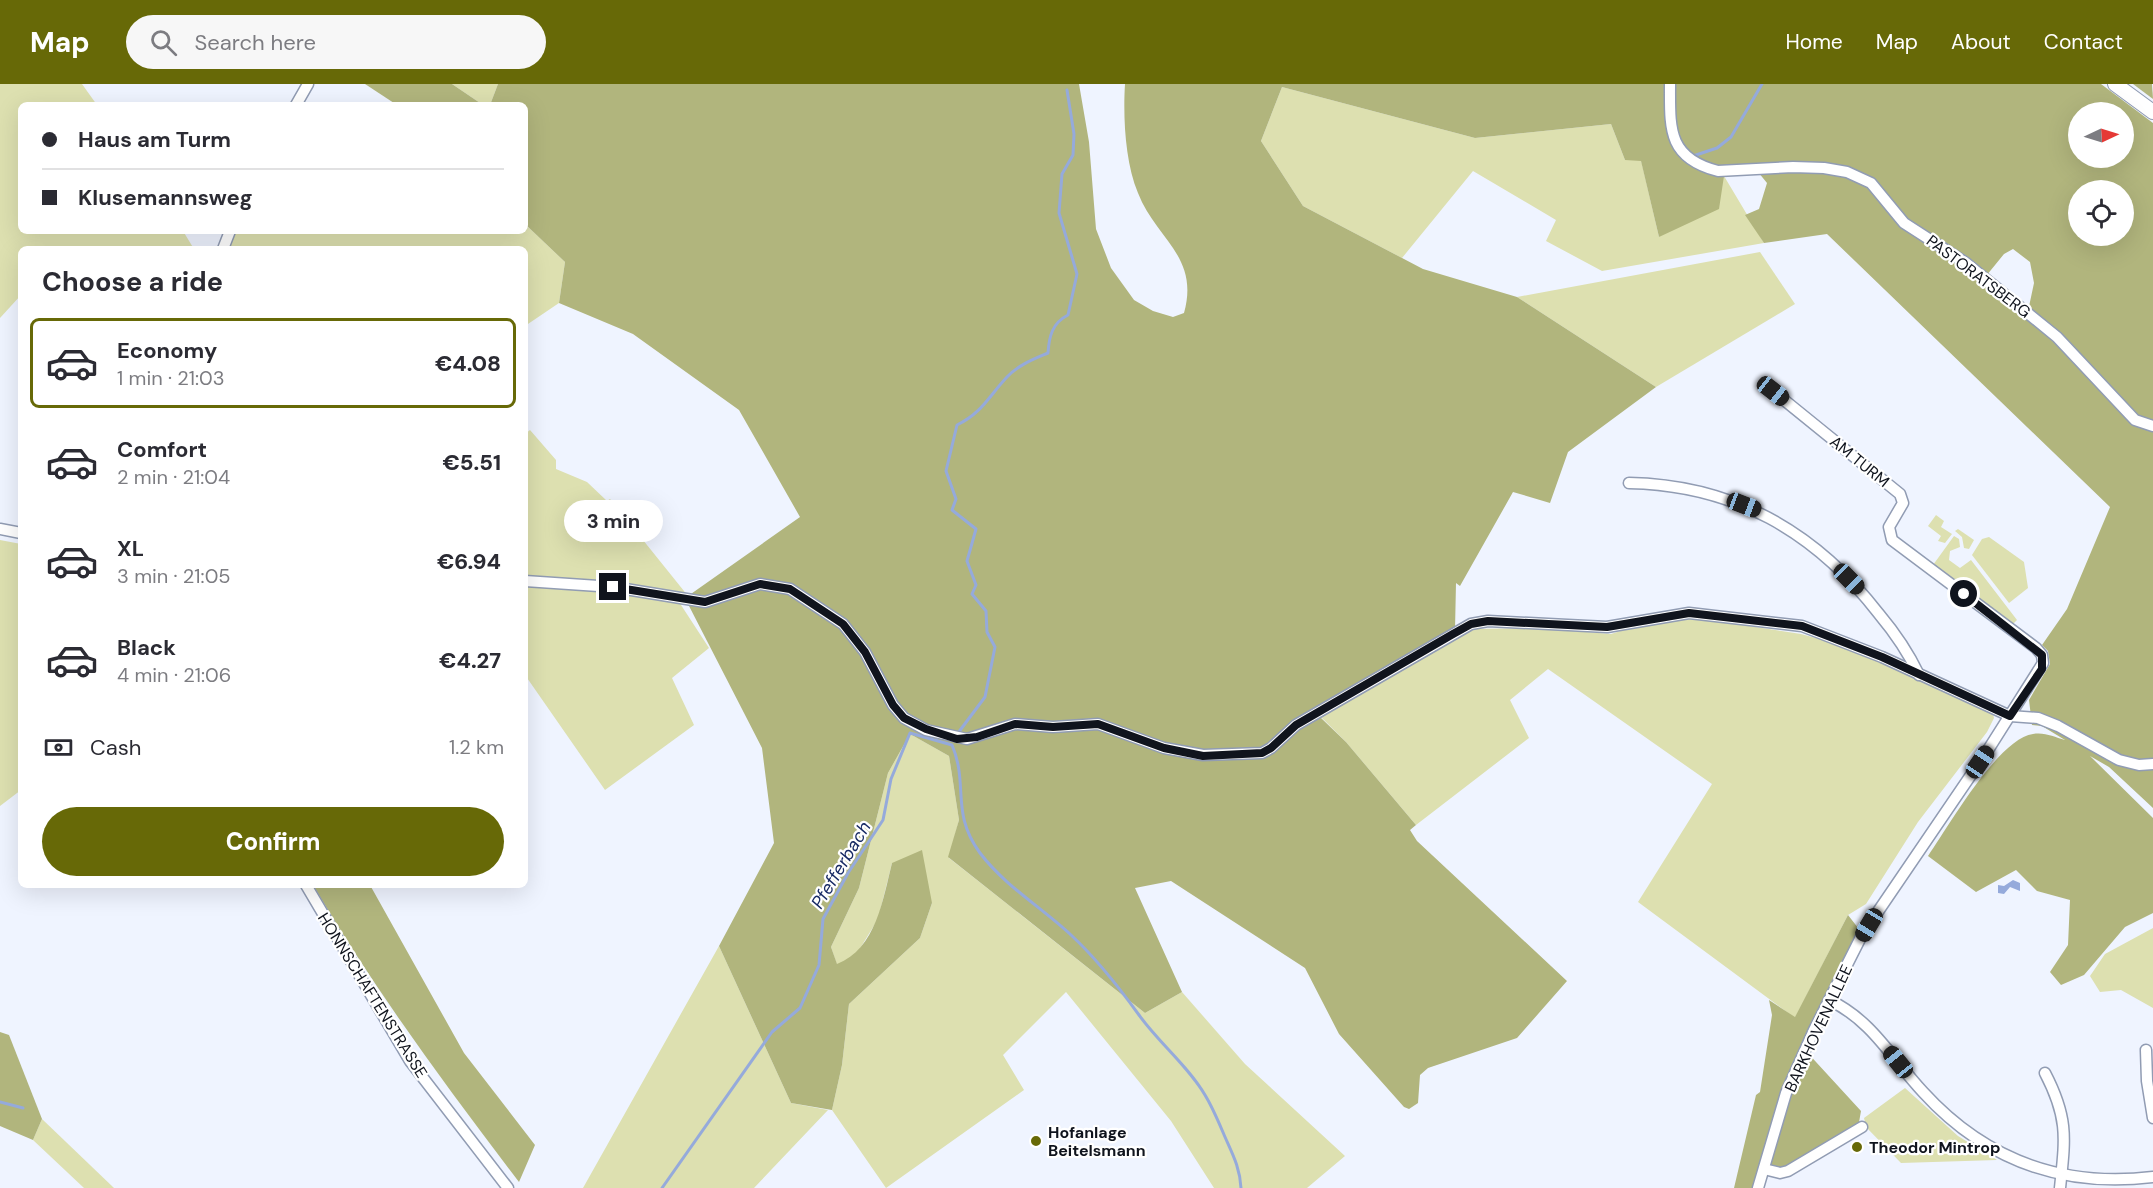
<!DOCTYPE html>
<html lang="en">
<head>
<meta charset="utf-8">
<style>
	body { margin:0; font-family:"DM Sans",sans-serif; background:#f7f7f7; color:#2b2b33; height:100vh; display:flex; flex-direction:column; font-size:22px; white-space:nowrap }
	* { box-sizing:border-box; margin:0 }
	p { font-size:20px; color:#7c7c81 }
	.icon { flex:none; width:33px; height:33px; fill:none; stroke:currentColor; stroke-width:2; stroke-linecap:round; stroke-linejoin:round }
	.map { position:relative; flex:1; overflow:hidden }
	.details { position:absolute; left:18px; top:162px; width:510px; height:642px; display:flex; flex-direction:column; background:#fff; border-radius:9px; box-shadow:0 6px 24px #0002 }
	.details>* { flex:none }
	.hud { position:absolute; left:18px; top:18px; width:510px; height:132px; border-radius:9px; box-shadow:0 6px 24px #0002; display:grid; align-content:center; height:132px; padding:0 24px; background:#fff }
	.needle { width:39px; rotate:86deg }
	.tools { position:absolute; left:2068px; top:18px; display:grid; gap:12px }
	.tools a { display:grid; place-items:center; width:66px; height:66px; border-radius:50%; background:#fff; box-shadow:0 6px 24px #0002; font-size:30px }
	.end { position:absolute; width:27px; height:27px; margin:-14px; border:8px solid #10141d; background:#fff; box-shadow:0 0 0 3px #fff }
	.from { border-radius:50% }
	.bubble { position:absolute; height:42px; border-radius:21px; background:#fff; box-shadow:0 6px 24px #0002; font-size:20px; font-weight:800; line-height:42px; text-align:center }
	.car { position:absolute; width:18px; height:36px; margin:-18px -9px; border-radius:8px; box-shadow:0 0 4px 2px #0007; background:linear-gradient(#222 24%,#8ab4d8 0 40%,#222 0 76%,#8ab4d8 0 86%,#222 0) }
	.hud b { display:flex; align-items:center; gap:21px; height:57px; font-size:22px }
	.hud b+b { border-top:2px solid #e1e1e2 }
	.hud i { width:15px; height:15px; background:#2b2b33 }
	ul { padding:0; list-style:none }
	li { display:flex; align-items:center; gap:18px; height:90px; margin:0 12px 9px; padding:0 12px; border:3px solid transparent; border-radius:9px }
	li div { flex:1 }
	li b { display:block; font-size:22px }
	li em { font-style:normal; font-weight:800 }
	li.current { border-color:#676907 }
	li>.icon { width:54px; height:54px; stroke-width:1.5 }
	h2 { padding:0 24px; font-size:27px; line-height:72px }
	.pay { display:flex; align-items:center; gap:15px; height:66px; padding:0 24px; font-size:22px }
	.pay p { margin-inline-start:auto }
	.cta { display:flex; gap:12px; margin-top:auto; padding:12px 24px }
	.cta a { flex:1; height:69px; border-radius:36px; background:#676907; color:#fff; font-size:24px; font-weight:800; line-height:69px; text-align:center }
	header { display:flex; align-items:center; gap:36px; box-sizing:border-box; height:84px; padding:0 30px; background:#676907; color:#fff }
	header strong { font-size:28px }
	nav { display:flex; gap:33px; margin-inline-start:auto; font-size:21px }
	.search { width:420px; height:54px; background:#f7f7f7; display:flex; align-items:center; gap:15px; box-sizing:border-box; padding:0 21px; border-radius:33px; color:#7c7c81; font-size:22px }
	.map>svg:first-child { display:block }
</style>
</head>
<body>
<header>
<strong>Map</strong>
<div class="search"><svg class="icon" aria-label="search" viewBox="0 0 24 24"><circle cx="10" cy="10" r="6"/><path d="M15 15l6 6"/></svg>Search here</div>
<nav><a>Home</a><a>Map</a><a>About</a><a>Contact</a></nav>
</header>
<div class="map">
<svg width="2153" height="1104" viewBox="0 0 2153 1104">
	<rect width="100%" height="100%" fill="#eff4ff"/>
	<g fill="#dde0b0">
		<path d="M0 0H82L97 21H21V147H183L194 165H21V211L0 234Z"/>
		<path d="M452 0H498L490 21H483Z"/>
		<path d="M1282 3 1475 54 1611 40 1625 76H1641L1659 153 1724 92 1764 159 1602 187 1546 157 1556 136 1473 87 1402 174 1303 122 1261 57Z"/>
		<path d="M525 140 565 178 559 219 525 242V165H224L230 147H525Z"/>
		<path d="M1760 168 1795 220 1656 303 1517 213Z"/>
		<path d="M530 346 556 376V385L587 398 607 417 610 415 688 512 681 521 709 564 672 594 694 641 605 706 525 591V350Z"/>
		<path d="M1936 431 1944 437 1941 443 1952 450 1945 459 1938 457 1941 452 1928 442Z"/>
		<path d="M1958 445 1974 456 1969 465 1964 464 1962 453 1955 447Z"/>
		<path d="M1954 452 1959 455 1960 463 1950 467 1949 476 1960 484 1971 476 2017 536 2013 540 1933 481Z"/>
		<path d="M1989 453 2024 478 2028 504 2009 519 1972 471 1982 455Z"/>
		<path d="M0 456 21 460V706L0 722Z"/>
		<path d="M1690 533 1801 550 1838 560 1992 626 1994 634 1987 648 1918 738 1866 820 1848 831 1795 934 1638 818 1712 700 1548 585 1510 616 1529 654 1416 741 1346 658 1321 633 1471 545 1535 544 1611 550 1630 544Z"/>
		<path d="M910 650 949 672 959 736 949 774 1145 929 1182 908 1245 980 1345 1072 1307 1104H1214L1171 1037 1066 908 1003 971 1024 1006 886 1104 832 1026 842 981 849 920 920 854 932 819 892 779 878 835 856 871 837 881 831 863 859 804 888 689Z"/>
		<path d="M2153 844V924L2121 906 2100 908 2090 892 2105 870Z"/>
		<path d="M719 862 791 1019 828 1026 754 1104H583Z"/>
		<path d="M1905 1004 1958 1052 1997 1076 1901 1079 1866 1043 1864 1034Z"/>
		<path d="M42 1035 114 1104H84L33 1056Z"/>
	</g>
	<g fill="#b1b57d" fill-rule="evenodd">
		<path d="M365 0H452L483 21H397Z"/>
		<path d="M498 0H1079L1089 58 1096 145 1111 184 1134 216 1153 227 1173 233 1184 229C1200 172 1155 154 1138 109 1125 78 1123 33 1125 0H2101L2153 39V724L2109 683 2090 672 2153 734V829L2125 843 2084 891 2061 901 2050 888 2068 861 2070 816 2037 807 2016 786 1976 808 1928 772C1948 743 1999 654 2033 650 2045 648 2054 653 2065 656L2042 642 2032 641 2029 616 2050 580 2048 567 2042 561 2067 525 2110 423 1827 150 1764 159 1745 131 1759 125 1767 99 1754 83 1724 92 1719 125 1659 153 1641 77 1625 76 1611 40 1475 54 1282 3 1261 57 1303 122 1423 185 1517 213 1656 303 1568 368 1550 419 1513 408 1460 502 1456 499 1455 546 1320 633 1346 658 1416 741 1410 746 1417 757 1567 897 1517 954 1428 984 1420 991 1418 1019 1409 1025 1404 1023 1339 950 1305 884 1171 797 1135 804 1182 908 1145 929 948 773 959 736 949 672 910 650 888 689 859 804 831 863 837 880C876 865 883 815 892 779L922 766 932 819 920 854 849 920 842 981 832 1026 791 1019 719 862 774 759 762 664 688 520V512L800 433 739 326 633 250 559 219 565 178 525 140V21H490ZM2079 28H2124V74H2079ZM2079 106H2124V152H2079ZM2013 165 2030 178 2034 199 2027 232 1982 197 2004 170Z"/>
		<path d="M2133 0H2152L2153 15Z"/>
		<path d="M313 801H370L464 969 535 1061 519 1098C446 1002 374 905 313 801Z"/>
		<path d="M1848 831 1862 849 1805 966 1861 1027 1858 1044 1788 1086 1766 1084 1757 1104H1734L1756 1011 1760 1008 1772 931 1769 916 1795 933Z"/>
		<path d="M0 948 9 951 42 1035 33 1056 0 1042Z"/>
	</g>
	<path fill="#95aadb" d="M2013 796 2020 799V807L2010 803 2004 810 1998 809V801L2004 802Z"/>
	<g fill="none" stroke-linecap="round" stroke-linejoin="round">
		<g stroke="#95aadb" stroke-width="3">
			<path d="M1693 72 1717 64 1731 53 1762 0"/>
			<path d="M958 649 985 613 995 563 987 548 986 527 972 510 976 501 967 477 976 445 952 426 956 415 946 387 957 341C982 329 989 312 1007 293 1018 281 1034 275 1048 269 1049 253 1052 239 1068 231L1077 190 1059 129 1062 90 1073 71 1074 50 1067 6"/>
			<path d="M0 1018 23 1024"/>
			<path d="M662 1104 772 948 800 924 819 881 823 835 848 789 883 736 891 695 910 649 952 661C969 701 950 728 980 769 1005 802 1041 823 1071 851 1097 875 1118 902 1139 931 1159 959 1188 982 1205 1011 1213 1024 1219 1039 1225 1053 1233 1071 1240 1084 1241 1104"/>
		</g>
		<defs>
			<g id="minor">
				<path d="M1670 0C1670 44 1667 74 1718 87L1793 83 1824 84 1847 88 1871 99 1904 139 1966 179 2057 253 2135 336 2153 342"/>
				<path d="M296 21 308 0"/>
				<path d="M223 165 230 147"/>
				<path d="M1629 399C1734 401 1815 447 1879 530 1895 549 1908 568 1919 591"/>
				<path d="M0 445 21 449"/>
				<path d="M525 497 613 503 705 518 760 500 790 505 843 540 865 568 893 621 904 634 926 646 967 655 1015 640 1053 643 1098 640 1164 664 1203 671 1262 669 1271 664 1296 641 1471 540 1488 537 1607 543 1689 529 1802 542 1882 573 2010 632 2038 634 2058 642 2119 676 2139 681 2153 680"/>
				<path d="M306 801 410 977 508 1104"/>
				<path d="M1829 916C1872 936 1892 975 1923 1008 1985 1076 2062 1104 2153 1093"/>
				<path d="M2146 966 2147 997 2153 1034"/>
				<path d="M2045 989C2069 1035 2065 1055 2060 1104"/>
				<path d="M1764 1085 1780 1089 1788 1087 1862 1043"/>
				<path d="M1758 1104 1786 1009 1814 946 1862 851 1988 666 2043 579 2042 571 2036 564 1892 456 1889 443 1903 419 1900 410 1773 307"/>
			</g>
			<path id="major" d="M2115 0 2153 28"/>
		</defs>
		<use href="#minor" stroke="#919cb3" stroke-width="13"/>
		<use href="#major" stroke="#919cb3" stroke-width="16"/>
		<use href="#minor" stroke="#fff" stroke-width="10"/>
		<use href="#major" stroke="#fff" stroke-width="14"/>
	</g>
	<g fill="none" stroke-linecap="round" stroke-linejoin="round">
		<path stroke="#10141d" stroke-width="8" d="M613 503 705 518 760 500 790 505 843 540 865 568 893 621 904 634 926 645 957 655 977 653 1015 640 1053 643 1098 640 1164 664 1203 672 1262 669 1271 664 1296 641 1453 550 1471 540 1488 537 1607 543 1689 529 1802 542 1882 573 2010 632 2042 585V571L1964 510"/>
	</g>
	<g fill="#676907" stroke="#fff" stroke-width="2">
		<circle cx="1036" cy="1057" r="6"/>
		<circle cx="1857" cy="1063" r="6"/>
	</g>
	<g text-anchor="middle" stroke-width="4.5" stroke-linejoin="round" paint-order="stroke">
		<g font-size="16" fill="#10141d" stroke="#fff">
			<text transform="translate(1979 192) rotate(37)" y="6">PASTORATSBERG</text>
			<text transform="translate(1860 377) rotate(39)" y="6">AM TURM</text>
			<text transform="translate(373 911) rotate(58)" y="6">HONNSCHAFTENSTRASSE</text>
			<text transform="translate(1818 944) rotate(-65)" y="6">BARKHOVENALLEE</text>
		</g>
		<g font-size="16" font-weight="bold" fill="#10141d" stroke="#fff" text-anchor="start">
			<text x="1048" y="1054">Hofanlage<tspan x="1048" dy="18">Beitelsmann</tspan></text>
			<text x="1869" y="1069">Theodor Mintrop</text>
		</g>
		<g font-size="18" font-style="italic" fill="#172a64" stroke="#fff">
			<text transform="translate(841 781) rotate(-59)" y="6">Pfefferbach</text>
		</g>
	</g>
</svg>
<div class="tools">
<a><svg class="needle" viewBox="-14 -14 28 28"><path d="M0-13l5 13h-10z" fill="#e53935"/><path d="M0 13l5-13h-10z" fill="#7c7c81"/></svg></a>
<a><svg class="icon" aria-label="locate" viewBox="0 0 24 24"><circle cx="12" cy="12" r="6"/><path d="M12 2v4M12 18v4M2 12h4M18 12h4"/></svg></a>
</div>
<i class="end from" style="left:1964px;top:510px"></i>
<i class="end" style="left:613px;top:503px"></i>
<div class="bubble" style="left:564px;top:416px;width:99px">3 min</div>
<i class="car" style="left:1773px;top:307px;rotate:128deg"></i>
<i class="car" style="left:1744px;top:421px;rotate:111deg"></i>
<i class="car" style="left:1849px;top:495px;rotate:135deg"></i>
<i class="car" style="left:1980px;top:678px;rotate:34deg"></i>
<i class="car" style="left:1869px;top:841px;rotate:211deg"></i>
<i class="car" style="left:1898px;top:978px;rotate:321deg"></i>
<div class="hud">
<b><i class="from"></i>Haus am Turm</b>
<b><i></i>Klusemannsweg</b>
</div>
<section class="details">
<h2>Choose a ride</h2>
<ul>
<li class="current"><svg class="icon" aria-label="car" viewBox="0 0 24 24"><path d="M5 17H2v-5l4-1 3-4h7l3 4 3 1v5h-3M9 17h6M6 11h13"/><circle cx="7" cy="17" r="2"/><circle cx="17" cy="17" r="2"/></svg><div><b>Economy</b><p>1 min · 21:03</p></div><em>€4.08</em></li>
<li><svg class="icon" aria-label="car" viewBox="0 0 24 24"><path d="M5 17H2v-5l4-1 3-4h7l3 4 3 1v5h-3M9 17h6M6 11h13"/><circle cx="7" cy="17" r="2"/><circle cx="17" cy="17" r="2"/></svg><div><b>Comfort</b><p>2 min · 21:04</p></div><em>€5.51</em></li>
<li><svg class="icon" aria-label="car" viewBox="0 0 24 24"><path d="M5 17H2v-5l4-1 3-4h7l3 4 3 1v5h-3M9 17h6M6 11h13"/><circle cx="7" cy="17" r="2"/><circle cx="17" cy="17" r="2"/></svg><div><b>XL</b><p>3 min · 21:05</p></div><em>€6.94</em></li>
<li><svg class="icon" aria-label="car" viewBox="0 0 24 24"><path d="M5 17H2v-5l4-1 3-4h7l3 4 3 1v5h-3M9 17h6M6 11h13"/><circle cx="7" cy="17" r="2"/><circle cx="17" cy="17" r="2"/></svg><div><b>Black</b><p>4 min · 21:06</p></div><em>€4.27</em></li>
</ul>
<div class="pay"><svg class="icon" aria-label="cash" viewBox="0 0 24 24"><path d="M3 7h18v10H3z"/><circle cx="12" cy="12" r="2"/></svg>Cash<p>1.2 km</p></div>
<div class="cta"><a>Confirm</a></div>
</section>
</div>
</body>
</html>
